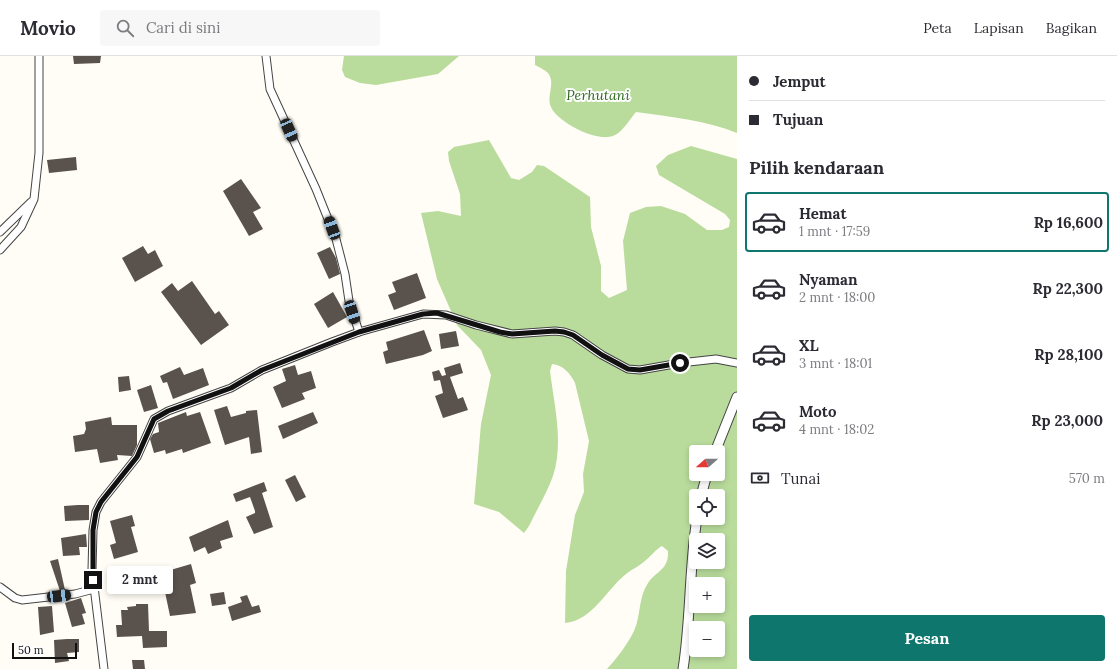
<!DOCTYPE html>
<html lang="id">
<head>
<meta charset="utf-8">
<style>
	body { margin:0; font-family:Lora,serif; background:#f7f7f7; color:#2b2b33; height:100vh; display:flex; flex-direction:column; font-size:15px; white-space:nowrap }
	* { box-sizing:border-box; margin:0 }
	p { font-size:13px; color:#7c7c81 }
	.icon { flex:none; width:22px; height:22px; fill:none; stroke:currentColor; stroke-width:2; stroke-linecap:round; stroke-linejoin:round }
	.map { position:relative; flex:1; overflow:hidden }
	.drawer { display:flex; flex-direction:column; background:#fff; width:380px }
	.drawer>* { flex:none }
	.top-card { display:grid; align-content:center; height:88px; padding:0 12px; background:#fff }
	.needle { width:26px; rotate:249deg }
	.buttons { position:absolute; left:689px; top:389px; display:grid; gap:8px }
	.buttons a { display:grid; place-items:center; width:36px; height:36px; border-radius:4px; background:#fff; box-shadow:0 2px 6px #0003; font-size:20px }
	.scale { position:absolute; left:12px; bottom:10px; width:65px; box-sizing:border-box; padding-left:4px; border:2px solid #111; border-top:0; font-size:11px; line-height:14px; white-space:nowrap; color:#111; -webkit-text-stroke:3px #fff; paint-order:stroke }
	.end { position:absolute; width:18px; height:18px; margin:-9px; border:5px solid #111; background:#fff; box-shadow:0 0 0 2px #fff }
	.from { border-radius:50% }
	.bubble { position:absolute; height:28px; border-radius:4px; background:#fff; box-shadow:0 2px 6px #0003; font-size:13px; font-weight:700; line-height:28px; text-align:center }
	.car { position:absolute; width:12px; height:24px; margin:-12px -6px; border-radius:5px; box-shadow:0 0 3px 1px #0007; background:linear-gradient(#222 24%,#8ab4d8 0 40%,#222 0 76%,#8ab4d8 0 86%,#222 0) }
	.top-card b { display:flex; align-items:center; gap:14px; height:38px; font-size:15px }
	.top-card b+b { border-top:1px solid #e1e1e2 }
	.top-card i { width:10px; height:10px; background:#2b2b33 }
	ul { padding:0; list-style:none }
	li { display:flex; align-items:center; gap:12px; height:60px; margin:0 8px 6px; padding:0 4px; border:2px solid transparent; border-radius:4px }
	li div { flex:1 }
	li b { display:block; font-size:15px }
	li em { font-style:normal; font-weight:700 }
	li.active { border-color:#0f766e }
	li>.icon { width:36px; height:36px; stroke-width:1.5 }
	h2 { padding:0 12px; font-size:18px; line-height:48px }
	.pay { display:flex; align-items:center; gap:10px; height:44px; padding:0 12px; font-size:15px }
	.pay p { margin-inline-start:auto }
	.button { display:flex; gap:8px; margin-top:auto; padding:8px 12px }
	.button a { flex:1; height:46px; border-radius:4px; background:#0f766e; color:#fff; font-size:16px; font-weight:700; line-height:46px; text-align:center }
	header { display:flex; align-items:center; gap:24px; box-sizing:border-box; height:56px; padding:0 20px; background:#fff; border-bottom:1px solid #e1e1e2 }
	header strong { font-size:19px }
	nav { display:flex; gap:22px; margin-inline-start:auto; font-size:14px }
	.search { width:280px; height:36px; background:#f7f7f7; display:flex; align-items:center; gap:10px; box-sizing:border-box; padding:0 14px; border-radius:4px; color:#7c7c81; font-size:15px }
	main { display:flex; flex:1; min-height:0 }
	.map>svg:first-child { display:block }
</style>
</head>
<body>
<header>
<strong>Movio</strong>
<div class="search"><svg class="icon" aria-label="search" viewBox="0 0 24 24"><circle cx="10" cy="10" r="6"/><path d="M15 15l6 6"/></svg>Cari di sini</div>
<nav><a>Peta</a><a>Lapisan</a><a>Bagikan</a></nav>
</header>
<main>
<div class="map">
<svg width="737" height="613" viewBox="0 0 737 613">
	<rect width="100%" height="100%" fill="#fffdf5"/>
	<g fill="#b9dc9c" fill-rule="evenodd">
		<path d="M344 0H459L438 18 376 29 360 27 345 21 342 14Z"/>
		<path d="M535 0H737V77C705 64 671 61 636 56 630 63 623 75 615 79 599 88 557 66 551 51 546 40 556 27 548 17 545 14 539 11 535 9Z"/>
		<path d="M489 84 511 122 519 124 532 116 537 109 544 110 590 141 591 171 601 210V235L609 242 627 234 623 185 630 157 646 151 661 150 685 158 707 174H722L729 171 730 164 725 158 659 119 656 110 668 99 691 90 737 103V613H607C617 602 627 589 634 575 641 560 638 542 648 527 656 515 669 514 668 495L662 490C655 494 652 499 646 504 640 510 632 513 626 518 606 534 592 565 565 567L566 515 575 459 584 436 583 418 589 385 575 327C570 317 563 309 552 308L550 315C554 348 564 387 553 420 547 437 537 453 529 470L524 477 499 456 474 448 481 368 491 319 481 294 457 269 437 223 421 157 438 155 461 160 460 138 449 105 448 96 454 91ZM696 396H718V418H696ZM696 440H718V462H696ZM696 484H718V506H696ZM696 528H718V550H696ZM696 572H718V594H696Z"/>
	</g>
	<g fill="#5a524d">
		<path d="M73 0H101L100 7 74 8Z"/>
		<path d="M76 101 77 114 49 117 47 104Z"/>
		<path d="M241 123 261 152 253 156 263 173 249 180 223 135Z"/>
		<path d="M143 190 148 198 155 194 163 210 135 226 122 202Z"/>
		<path d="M330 191 336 202 340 218 329 223 317 197Z"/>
		<path d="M417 217 426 242 394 254 388 239 396 236 392 226Z"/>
		<path d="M192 225 215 258 219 255 229 269 201 289 161 236 172 227 178 235Z"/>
		<path d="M333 236 347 261 328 272 314 248Z"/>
		<path d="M424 274 432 295 423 299 386 308 383 296 388 294 386 286Z"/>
		<path d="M456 275 459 290 441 293 439 278Z"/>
		<path d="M460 307 463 317 450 321 458 343 463 341 468 354 443 362 435 340 443 337 440 324 434 325 432 316 439 314 442 320 446 319 444 312Z"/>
		<path d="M295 309 298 319 311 315 316 332 302 337 305 343 282 352 273 331 286 325 282 313Z"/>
		<path d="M180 311 184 319 203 312 209 329 173 343 167 326 163 327 160 320Z"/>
		<path d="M129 320 131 334 119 336 118 321Z"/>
		<path d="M151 329 158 352 144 356 137 334Z"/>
		<path d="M227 350 231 361 246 357V355L257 354 262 396 251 398 249 381 225 389 214 354Z"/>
		<path d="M186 356 187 360 200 356 211 387 183 397 182 393 166 398 165 394 154 397 150 383 153 378 159 376 158 367Z"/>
		<path d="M313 356 318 367 283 383 278 370Z"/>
		<path d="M111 361 112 369H137V389L132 400 117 399 118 404 100 407 97 393 75 396 73 380 84 378 86 373 85 366Z"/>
		<path d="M295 419 306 441 296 446 285 424Z"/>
		<path d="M264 426 267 435 262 437 273 471 254 478 246 461 255 457V455L250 441 236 446 233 438Z"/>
		<path d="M78 449H89V464L65 465 64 450Z"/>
		<path d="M132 459 135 470 131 471 138 496 114 503 110 489 116 487 110 465Z"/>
		<path d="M228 464 233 481 220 485 222 492 208 498 205 491 194 496 189 481Z"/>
		<path d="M86 478 87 491H79L80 499 63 500 61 482Z"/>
		<path d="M58 503 61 516 65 534 60 535 50 505Z"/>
		<path d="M191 508 196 527 190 529 196 557 170 560 165 536H163L160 525 169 522 167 515Z"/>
		<path d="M149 512 154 531 139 534 138 528 128 530 125 518Z"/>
		<path d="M224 536 226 548 212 550 210 538Z"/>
		<path d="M247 539 252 551 259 549 261 556 232 565 228 551 242 546 240 541Z"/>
		<path d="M81 542 86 557 82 558 85 568 72 571 65 547Z"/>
		<path d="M136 548H148L149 575H167V591L143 592 142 580 117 581 116 569H122L121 554H128L127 551 136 550Z"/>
		<path d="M52 550 54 576 40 579 38 551Z"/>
		<path d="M67 583H79V596L67 597 69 605 55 607 54 584Z"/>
		<path d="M132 604H144L145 613H133Z"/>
	</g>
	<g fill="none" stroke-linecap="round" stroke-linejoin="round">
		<defs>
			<g id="minor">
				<path d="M266 0 270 33 316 133 336 183 345 218 349 245 359 276"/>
				<path d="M0 176 31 146"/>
				<path d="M0 194 21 171 34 143 39 97V0"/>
				<path d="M0 531 15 542 22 544 75 538 94 533"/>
				<path d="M104 613 92 514 93 474 96 456 101 446 137 401 154 363 168 355 231 332 262 314 332 286 359 276 423 258 446 259 476 269 512 278 555 275 564 276 573 279 602 299 628 313 640 314 680 307 716 303 737 307"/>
			</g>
			<g id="tertiary">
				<path d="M715 396 737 341"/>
				<path d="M701 440 707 418"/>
				<path d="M683 613C691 563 689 512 697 462"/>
			</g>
		</defs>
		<use href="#minor" stroke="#444" stroke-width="9"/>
		<use href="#tertiary" stroke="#444" stroke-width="11"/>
		<use href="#minor" stroke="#fff" stroke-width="7"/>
		<use href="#tertiary" stroke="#fff" stroke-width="9"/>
	</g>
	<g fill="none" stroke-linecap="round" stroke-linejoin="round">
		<path stroke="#111" stroke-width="5" d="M93 524V474L96 456 101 446 137 401 154 363 168 355 231 332 262 314 359 276 423 258 437 257 500 276 512 278 555 275 564 276 573 279 602 299 628 313 640 314 680 307"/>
	</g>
	<g text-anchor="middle" stroke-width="4" stroke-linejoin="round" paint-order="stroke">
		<g font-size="14" font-style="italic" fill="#2f6b1f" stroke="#fff">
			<text x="598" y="44">Perhutani</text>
		</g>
	</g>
</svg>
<div class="buttons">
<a><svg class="needle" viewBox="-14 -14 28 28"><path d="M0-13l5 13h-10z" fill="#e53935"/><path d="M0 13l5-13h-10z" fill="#7c7c81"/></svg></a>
<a><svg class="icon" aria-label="locate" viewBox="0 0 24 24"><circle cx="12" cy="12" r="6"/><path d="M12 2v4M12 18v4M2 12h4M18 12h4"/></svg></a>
<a><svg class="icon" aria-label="layers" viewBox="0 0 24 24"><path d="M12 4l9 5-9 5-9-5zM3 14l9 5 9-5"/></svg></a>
<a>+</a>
<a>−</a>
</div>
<div class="scale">50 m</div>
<i class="end from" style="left:680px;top:307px"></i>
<i class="end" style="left:93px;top:524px"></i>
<div class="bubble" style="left:107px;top:510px;width:66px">2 mnt</div>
<i class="car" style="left:289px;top:74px;rotate:156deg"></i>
<i class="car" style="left:332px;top:172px;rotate:340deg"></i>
<i class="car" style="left:352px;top:256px;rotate:162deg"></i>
<i class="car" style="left:59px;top:540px;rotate:83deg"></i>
</div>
<section class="drawer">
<div class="top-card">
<b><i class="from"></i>Jemput</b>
<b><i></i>Tujuan</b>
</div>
<h2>Pilih kendaraan</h2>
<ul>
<li class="active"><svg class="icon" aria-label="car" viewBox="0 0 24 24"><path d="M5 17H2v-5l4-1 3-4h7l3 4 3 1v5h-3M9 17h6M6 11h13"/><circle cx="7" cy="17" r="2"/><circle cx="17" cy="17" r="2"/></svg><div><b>Hemat</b><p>1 mnt · 17:59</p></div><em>Rp 16,600</em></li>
<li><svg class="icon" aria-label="car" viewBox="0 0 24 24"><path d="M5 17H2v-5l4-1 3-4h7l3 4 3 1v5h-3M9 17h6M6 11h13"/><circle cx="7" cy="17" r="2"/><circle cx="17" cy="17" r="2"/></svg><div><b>Nyaman</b><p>2 mnt · 18:00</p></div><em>Rp 22,300</em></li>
<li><svg class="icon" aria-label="car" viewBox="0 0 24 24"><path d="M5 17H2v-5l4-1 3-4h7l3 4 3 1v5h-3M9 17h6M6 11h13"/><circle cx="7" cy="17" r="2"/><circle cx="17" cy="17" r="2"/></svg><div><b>XL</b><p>3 mnt · 18:01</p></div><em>Rp 28,100</em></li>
<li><svg class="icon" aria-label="car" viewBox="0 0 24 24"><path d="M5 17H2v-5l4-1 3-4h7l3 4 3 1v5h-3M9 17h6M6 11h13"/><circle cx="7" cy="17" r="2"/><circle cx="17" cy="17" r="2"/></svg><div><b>Moto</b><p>4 mnt · 18:02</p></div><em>Rp 23,000</em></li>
</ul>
<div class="pay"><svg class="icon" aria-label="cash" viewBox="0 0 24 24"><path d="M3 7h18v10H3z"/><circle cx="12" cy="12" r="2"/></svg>Tunai<p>570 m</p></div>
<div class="button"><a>Pesan</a></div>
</section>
</main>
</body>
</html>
